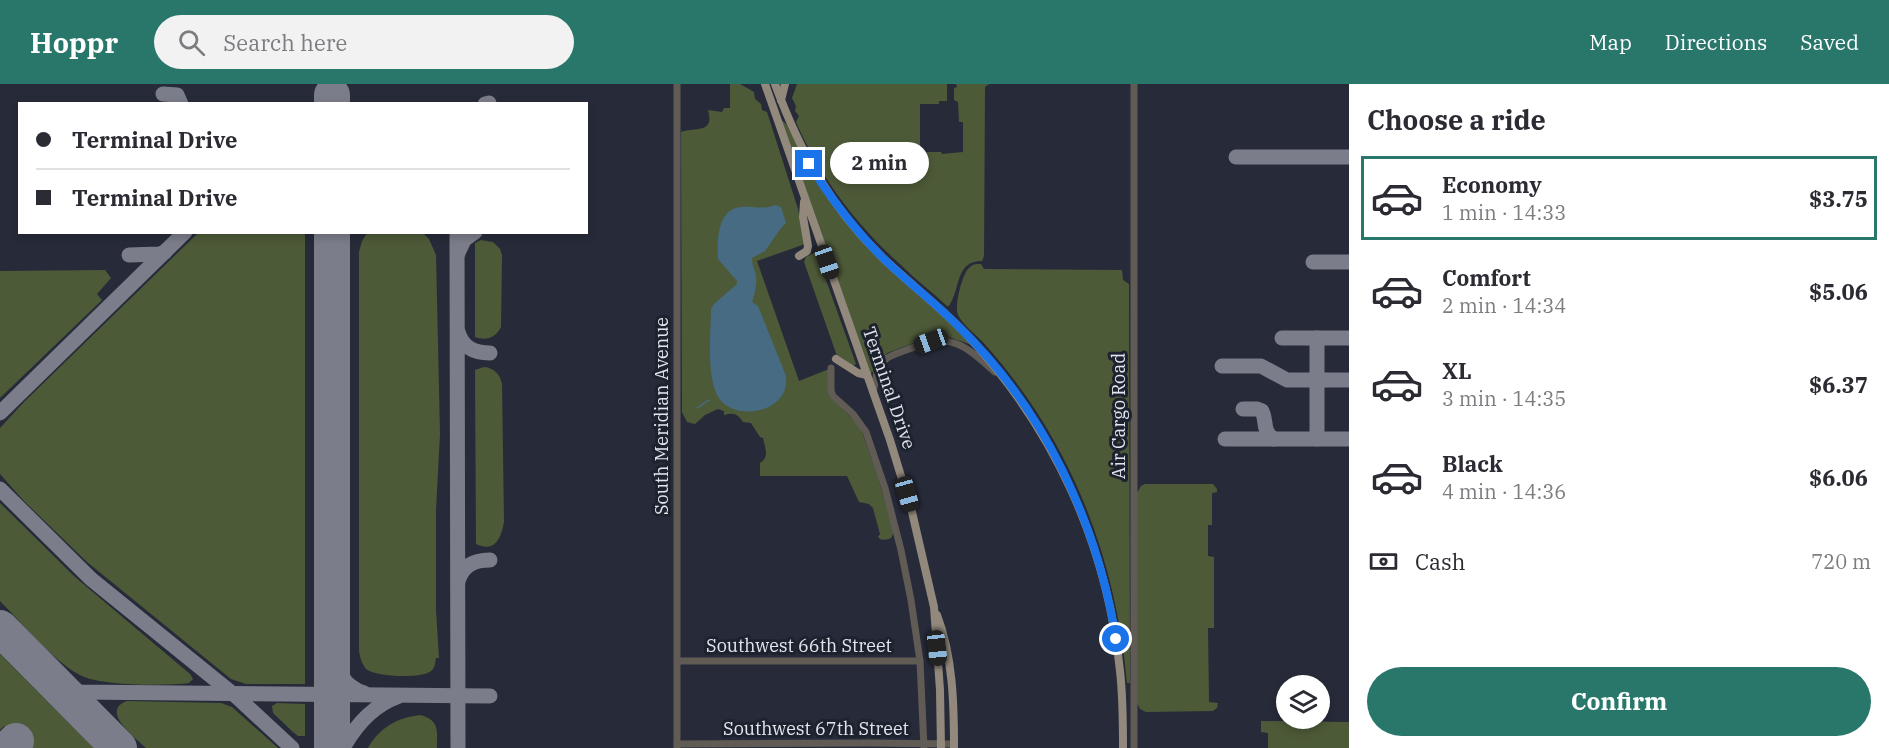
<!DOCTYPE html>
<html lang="en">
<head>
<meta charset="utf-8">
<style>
	body { margin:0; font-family:"IBM Plex Serif",serif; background:#f2f2f3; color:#2b2b33; height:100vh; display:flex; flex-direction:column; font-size:22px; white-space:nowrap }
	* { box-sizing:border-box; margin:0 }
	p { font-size:20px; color:#7c7c81 }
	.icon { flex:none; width:33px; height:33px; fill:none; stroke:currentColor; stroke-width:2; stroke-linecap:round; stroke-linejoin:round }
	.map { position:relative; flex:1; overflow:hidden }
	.panel { display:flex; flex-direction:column; background:#fff; width:540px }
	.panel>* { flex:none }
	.guide { position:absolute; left:18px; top:18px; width:570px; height:132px; border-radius:0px; box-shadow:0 3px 9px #0003; display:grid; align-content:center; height:132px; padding:0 18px; background:#fff }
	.tools { position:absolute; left:1276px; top:591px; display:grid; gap:12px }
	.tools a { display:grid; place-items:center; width:54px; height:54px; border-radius:50%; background:#fff; box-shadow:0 3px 9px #0003; font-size:30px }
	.end { position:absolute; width:27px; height:27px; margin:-14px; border:8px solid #1a73e8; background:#fff; box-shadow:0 0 0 3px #fff }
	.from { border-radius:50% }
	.bubble { position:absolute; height:42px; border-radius:21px; background:#fff; box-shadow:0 3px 9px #0003; font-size:20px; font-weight:700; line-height:42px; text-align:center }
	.car { position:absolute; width:18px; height:36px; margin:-18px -9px; border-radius:8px; box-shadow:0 0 4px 2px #0007; background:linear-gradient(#222 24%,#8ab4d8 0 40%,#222 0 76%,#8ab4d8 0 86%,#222 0) }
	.guide b { display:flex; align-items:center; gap:21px; height:57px; font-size:22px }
	.guide b+b { border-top:2px solid #e1e1e2 }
	.guide i { width:15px; height:15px; background:#2b2b33 }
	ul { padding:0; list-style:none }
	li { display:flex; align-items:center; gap:18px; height:84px; margin:0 12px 9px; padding:0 6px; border:3px solid transparent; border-radius:0px }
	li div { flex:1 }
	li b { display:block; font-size:22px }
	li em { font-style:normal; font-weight:700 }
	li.on { border-color:#28776a }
	li>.icon { width:54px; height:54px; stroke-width:1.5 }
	h2 { padding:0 18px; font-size:27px; line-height:72px }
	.pay { display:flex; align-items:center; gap:15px; height:66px; padding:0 18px; font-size:22px }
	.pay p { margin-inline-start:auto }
	.action { display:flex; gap:12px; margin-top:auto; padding:12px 18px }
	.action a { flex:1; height:69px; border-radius:36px; background:#28776a; color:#fff; font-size:24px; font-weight:700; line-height:69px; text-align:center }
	header { display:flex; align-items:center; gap:36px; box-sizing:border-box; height:84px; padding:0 30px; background:#28776a; color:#fff }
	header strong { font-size:28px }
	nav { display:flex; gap:33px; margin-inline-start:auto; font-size:21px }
	.search { width:420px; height:54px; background:#f2f2f3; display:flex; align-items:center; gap:15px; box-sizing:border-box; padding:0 21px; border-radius:33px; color:#7c7c81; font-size:22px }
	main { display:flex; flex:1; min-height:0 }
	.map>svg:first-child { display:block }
</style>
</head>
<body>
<header>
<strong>Hoppr</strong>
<div class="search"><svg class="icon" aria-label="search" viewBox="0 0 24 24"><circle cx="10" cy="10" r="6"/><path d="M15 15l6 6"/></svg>Search here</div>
<nav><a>Map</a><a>Directions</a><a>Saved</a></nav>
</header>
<main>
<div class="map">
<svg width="1349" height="664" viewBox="0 0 1349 664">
	<rect width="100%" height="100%" fill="#272b39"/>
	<g fill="#4d5a38">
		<path d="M730 0H740L754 8 755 15 761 20 762 26 767 28 798 125 805 160 757 177 799 297 829 285V312L855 337 862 348 878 393 894 448 891 454C887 456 881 457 878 453L880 450 873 424 869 420 859 418 847 392H760V379C770 373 765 364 763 354L760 353 751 339 743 338C738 330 734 328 724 331V327L718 325 705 331 695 340 687 338 682 328 681 48C695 43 715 50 708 26L722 28 724 24H730Z"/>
		<path d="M797 0H947V17H939V20H920V68H941L942 70 963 68V38H959L958 18 954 16V4L957 3 956 0H989L985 3 984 172 982 177C955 177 961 204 949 222H947C932 208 916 196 902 182 857 142 820 93 796 38L799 32 795 27 796 22 792 14Z"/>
		<path d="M783 37 787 41 808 84 843 134 970 259 969 260 946 252 927 254 887 269 876 281 873 288 870 289 781 38Z"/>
		<path d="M198 149H305V600H246L231 595 87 478 24 417 0 390V344L24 318Z"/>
		<path d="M367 149H423L429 155 436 171 440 350 436 426V526L439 574H436C435 579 435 584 431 587 421 595 376 593 366 585 362 580 360 574 359 567V168L362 157Z"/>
		<path d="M481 156 493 158 500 165 502 171 501 243C495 254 487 257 475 253V159Z"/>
		<path d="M816 168 856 280 853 282 837 272 804 178 806 173Z"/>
		<path d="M981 180 984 185 1122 186 1123 196 1129 200 1130 599H1127C1118 497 1086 399 1028 315 1014 295 999 276 983 258 975 250 963 241 958 231 954 223 962 190 969 184 972 180 976 180 981 180Z"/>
		<path d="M105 186 111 194 97 210 102 216 0 314V187Z"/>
		<path d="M484 283C494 284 500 290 502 300L504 438C501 454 495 469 476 460L475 286Z"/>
		<path d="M1145 400H1213L1217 405V408L1212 409V441H1208V472L1214 473V544H1208L1209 618 1218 619 1217 624 1213 627 1146 628 1140 625 1137 619V409L1141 402Z"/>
		<path d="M0 419 75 493 190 590 193 595 189 599C165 602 103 602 82 592 57 581 21 538 0 517Z"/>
		<path d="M0 570 94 664H24L4 642 0 646Z"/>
		<path d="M127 617 221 619 232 623 278 664H146C136 654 99 627 127 617Z"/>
		<path d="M277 619 305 620V652H298L293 648 273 629 272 622Z"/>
		<path d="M421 631C440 637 437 647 437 664H368C379 644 398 633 421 631Z"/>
		<path d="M1261 637 1347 638H1349V664H1268V649L1261 648Z"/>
	</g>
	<path fill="#466b83" d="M775 121 781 123 786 139 781 144 765 167 752 174C752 181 754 183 755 188 758 198 755 208 752 218L758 222 786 292C790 328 739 337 721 317 705 297 711 250 711 225L714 220 737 200V197L718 175C717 157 717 125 741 123 752 122 764 126 775 121Z"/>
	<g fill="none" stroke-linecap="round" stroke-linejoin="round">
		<path stroke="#466b83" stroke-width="1.5" d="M697 324 709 316"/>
		<g stroke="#7b7e8a" stroke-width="15">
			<path d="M163 10 177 11 181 20"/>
			<path d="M485 20 489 19"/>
			<path d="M1236 73H1349"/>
			<path d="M457 148 458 664"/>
			<path d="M458 169 464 156 475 148"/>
			<path d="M129 171 159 170 165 168"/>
			<path d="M1313 178H1349"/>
			<path d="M332 187 334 163 338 148"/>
			<path d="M458 248C463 264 474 269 490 269"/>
			<path d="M1282 254H1349"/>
			<path d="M1317 254V355"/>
			<path d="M1222 282H1261L1287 296H1349"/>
			<path d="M1243 325H1257L1262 327C1267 337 1262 348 1274 355"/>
			<path d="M0 329 185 148"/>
			<path d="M1225 355H1349"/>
			<path d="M0 405 91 495 238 614 292 664"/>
			<path d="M458 497C463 481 474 476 490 476"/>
			<path d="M332 565C337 585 342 602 364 609"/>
			<path d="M49 593 67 605 79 608 490 612"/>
			<path d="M343 664C356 641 372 622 397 613"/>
		</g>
		<g stroke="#7b7e8a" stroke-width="36">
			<path d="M332 11V20"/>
			<path d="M332 148V664"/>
			<path d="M0 544 119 664"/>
			<path d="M9 664 16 657"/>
		</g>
		<g stroke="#605b54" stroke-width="7">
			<path d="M677 0V664"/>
			<path d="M1134 0V664"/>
			<path d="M831 284V307L833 312 853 330 866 348 885 404 901 466 911 516 920 577 924 664"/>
			<path d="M873 307C878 293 873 286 887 274 896 269 907 266 917 262 954 248 968 265 995 288"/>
			<path d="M678 577H920"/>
			<path d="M677 660 868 659 954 660"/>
		</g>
		<g stroke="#92897c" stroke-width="8">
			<path d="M765 0 890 356 912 428 934 523 940 606 941 664"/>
			<path d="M775 0C800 68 831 124 884 175 911 201 942 224 967 251 1054 344 1107 460 1120 587 1123 613 1123 638 1123 664"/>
			<path d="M781 16 785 0"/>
			<path d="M799 172 807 167 808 162 803 133 804 118"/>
			<path d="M836 275 858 289 867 291"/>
			<path d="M937 531C953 573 954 620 954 664"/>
		</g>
	</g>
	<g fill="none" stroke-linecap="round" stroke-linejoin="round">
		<path stroke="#1a73e8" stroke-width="8" d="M809 80C830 113 854 145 882 173 905 196 932 216 956 240 1043 323 1097 437 1116 555"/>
	</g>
	<g text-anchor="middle" stroke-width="6" stroke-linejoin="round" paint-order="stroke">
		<g font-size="18" fill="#e2e5ee" stroke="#1d222f">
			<text transform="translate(889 304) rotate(71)" y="6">Terminal Drive</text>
			<text transform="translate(662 332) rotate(-90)" y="6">South Meridian Avenue</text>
			<text transform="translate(1119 332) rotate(-90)" y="6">Air Cargo Road</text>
			<text x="799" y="568">Southwest 66th Street</text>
			<text x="816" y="651">Southwest 67th Street</text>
		</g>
	</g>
</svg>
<div class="tools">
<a><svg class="icon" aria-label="layers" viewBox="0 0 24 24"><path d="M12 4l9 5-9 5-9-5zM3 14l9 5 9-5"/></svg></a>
</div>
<i class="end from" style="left:1116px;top:555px"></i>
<i class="end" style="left:809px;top:80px"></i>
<div class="bubble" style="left:830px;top:58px;width:99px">2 min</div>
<i class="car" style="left:827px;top:178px;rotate:161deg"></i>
<i class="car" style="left:931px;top:257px;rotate:250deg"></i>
<i class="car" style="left:907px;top:410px;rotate:164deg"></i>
<i class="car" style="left:937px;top:564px;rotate:174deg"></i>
<div class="guide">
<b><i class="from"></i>Terminal Drive</b>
<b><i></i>Terminal Drive</b>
</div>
</div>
<section class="panel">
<h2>Choose a ride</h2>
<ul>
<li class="on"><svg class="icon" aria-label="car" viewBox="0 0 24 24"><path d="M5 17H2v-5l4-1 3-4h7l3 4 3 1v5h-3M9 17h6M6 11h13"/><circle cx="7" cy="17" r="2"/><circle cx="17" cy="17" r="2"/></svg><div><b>Economy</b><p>1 min · 14:33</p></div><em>$3.75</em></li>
<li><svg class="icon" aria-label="car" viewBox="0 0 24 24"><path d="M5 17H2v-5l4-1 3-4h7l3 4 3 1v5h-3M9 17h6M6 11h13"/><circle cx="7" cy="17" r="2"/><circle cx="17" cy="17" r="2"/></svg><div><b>Comfort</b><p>2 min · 14:34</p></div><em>$5.06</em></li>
<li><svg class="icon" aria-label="car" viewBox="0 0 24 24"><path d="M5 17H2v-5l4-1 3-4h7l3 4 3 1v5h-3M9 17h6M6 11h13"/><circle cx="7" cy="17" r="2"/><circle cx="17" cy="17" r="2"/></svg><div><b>XL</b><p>3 min · 14:35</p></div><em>$6.37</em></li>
<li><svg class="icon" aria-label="car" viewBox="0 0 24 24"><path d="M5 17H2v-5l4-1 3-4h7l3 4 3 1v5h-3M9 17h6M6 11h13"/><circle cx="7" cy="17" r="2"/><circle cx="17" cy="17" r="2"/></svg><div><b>Black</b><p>4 min · 14:36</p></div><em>$6.06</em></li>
</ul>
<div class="pay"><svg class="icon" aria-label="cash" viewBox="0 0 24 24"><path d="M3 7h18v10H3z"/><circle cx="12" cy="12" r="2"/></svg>Cash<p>720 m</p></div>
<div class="action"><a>Confirm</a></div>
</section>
</main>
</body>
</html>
